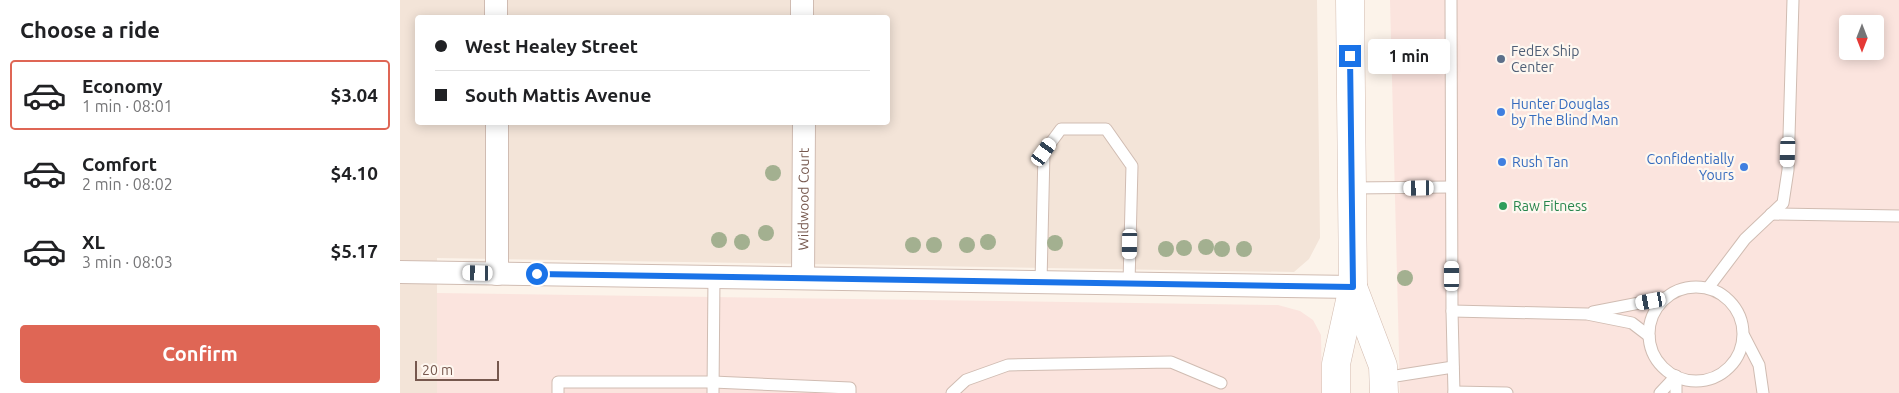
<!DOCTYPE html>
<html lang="en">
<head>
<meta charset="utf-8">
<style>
	body { margin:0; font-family:Ubuntu,sans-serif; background:#f2f2f2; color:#202124; height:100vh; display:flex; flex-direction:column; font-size:19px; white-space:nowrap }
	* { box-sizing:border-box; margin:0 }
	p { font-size:16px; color:#757577 }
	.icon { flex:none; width:28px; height:28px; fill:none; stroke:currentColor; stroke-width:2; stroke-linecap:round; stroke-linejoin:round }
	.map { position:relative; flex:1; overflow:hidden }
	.sheet { display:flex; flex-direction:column; background:#fff; width:400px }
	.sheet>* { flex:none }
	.guide { position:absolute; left:15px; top:15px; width:475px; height:110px; border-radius:5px; box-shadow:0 2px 12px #0003; display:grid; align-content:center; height:110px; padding:0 20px; background:#fff }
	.needle { width:32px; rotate:180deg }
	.buttons { position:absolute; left:1439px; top:15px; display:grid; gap:10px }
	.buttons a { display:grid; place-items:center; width:45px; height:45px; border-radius:5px; background:#fff; box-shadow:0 2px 12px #0003; font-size:25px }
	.scale { position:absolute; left:15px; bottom:12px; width:84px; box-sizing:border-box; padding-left:5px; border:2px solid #76584e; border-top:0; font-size:14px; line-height:18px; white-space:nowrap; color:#76584e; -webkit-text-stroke:4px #fef7f0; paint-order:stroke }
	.end { position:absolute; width:22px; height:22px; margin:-11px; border:6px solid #1a73e8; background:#fff; box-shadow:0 0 0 2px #fff }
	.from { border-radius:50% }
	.bubble { position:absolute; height:35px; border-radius:5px; background:#fff; box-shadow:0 2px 12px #0003; font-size:16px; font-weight:700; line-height:35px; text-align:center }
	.car { position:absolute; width:15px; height:30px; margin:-15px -8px; border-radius:6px; box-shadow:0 0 4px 1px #0007; background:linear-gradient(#fff 24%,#345 0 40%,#fff 0 76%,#345 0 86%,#fff 0) }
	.guide b { display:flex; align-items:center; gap:18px; height:48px; font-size:19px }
	.guide b+b { border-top:1px solid #e0e0e0 }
	.guide i { width:12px; height:12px; background:#202124 }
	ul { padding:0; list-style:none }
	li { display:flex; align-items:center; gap:15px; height:70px; margin:0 10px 8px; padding:0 10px; border:2px solid transparent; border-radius:5px }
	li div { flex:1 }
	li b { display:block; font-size:19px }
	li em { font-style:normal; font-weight:700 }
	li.current { border-color:#df6655 }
	li>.icon { width:45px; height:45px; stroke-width:1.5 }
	h2 { padding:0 20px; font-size:22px; line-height:60px }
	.button { display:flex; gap:10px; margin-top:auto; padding:10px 20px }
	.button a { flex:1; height:58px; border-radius:5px; background:#df6655; color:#fff; font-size:20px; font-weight:700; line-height:58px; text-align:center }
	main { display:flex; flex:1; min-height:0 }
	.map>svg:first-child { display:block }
</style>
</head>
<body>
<main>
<section class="sheet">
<h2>Choose a ride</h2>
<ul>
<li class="current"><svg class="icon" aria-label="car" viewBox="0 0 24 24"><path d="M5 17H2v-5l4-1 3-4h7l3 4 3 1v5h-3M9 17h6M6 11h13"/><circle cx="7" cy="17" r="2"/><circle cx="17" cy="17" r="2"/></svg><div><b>Economy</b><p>1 min · 08:01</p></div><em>$3.04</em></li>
<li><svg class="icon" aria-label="car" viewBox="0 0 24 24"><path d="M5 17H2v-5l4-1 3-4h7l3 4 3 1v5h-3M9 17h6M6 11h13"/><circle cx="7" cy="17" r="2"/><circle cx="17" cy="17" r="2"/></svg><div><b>Comfort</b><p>2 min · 08:02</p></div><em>$4.10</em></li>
<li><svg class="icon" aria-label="car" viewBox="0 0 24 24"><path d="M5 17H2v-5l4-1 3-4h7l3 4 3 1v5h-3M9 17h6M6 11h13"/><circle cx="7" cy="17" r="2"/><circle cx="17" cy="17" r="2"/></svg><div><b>XL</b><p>3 min · 08:03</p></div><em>$5.17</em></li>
</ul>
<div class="button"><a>Confirm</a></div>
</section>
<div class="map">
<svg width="1499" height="393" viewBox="0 0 1499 393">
	<rect width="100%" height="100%" fill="#fcf3ea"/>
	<path fill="#f3e4d8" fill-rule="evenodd" d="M0 0H917L920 238 909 259 894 272 37 258V393H0ZM18 18H488V122H18Z"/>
	<g fill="#fbe4de" fill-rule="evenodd">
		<path d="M990 0H1499V393H1000ZM1448 24H1475V51H1448Z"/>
		<path d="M37 293 878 305 900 311 913 320 921 335 922 393H37Z"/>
	</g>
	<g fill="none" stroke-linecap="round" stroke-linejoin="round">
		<defs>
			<g id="lane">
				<path d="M1051 0 1052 311 1054 393"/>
				<path d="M952 188 1051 187"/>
				<path d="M1371 214 1499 216"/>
				<path d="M641 282 644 152 661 129H706L732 166 729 283"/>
				<circle cx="1296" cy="334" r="47"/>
				<path d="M1308 288 1345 239 1383 203 1388 170 1393 0"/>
				<path d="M1052 311 1187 314 1232 323 1249 336"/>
				<path d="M1193 312 1265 298"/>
				<path d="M1344 336 1359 365 1363 393"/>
				<path d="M1276 376V393"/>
				<path d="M983 378 1053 367"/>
				<path d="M1054 392 1107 393"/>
				<path d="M158 393V382H313L450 388V393"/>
				<path d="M313 393 314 276"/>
				<path d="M552 393 566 380 608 365 771 362 821 383"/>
				<path d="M1260 393 1276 376"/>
			</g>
			<g id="street">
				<path d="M96 0V18"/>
				<path d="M402 1V18"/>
				<path d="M97 122V274"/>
				<path d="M0 272 953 287"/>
				<path id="s1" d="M403 277 404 122"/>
			</g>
			<g id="secondary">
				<path d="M953 287 983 366 984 393"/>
				<path d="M936 393V364L953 287 950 0"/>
			</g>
		</defs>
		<use href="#lane" stroke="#d0bcb2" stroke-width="13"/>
		<use href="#street" stroke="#d0bcb2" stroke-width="24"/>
		<use href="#secondary" stroke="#d3bcb0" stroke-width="29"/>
		<use href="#lane" stroke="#fff" stroke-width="11"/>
		<use href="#street" stroke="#fff" stroke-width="22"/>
		<use href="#secondary" stroke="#fff" stroke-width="28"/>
	</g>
	<g fill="#a3b090">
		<circle cx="373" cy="173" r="8"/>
		<circle cx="366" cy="233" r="8"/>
		<circle cx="319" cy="240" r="8"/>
		<circle cx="342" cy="242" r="8"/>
		<circle cx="588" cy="242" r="8"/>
		<circle cx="655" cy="243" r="8"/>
		<circle cx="513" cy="245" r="8"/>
		<circle cx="534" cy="245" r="8"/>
		<circle cx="567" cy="245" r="8"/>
		<circle cx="806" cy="247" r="8"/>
		<circle cx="784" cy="248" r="8"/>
		<circle cx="766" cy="249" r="8"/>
		<circle cx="822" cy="249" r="8"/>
		<circle cx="844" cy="249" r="8"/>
		<circle cx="1005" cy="278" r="8"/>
	</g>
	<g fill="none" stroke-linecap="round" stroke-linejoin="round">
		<path stroke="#1a73e8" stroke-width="6" d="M137 274 953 287 950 56"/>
	</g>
	<circle fill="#5c6f8a" stroke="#fef7f0" stroke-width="2" cx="1101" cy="59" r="5"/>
	<g fill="#3f7fe0" stroke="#fef7f0" stroke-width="2">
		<circle cx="1101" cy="112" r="5"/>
		<circle cx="1102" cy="162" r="5"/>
		<circle cx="1344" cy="167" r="5"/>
	</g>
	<circle fill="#2e9e5b" stroke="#fef7f0" stroke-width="2" cx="1103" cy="206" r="5"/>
	<g text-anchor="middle" stroke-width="4.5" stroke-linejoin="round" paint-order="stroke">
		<g font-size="14" fill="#4e5e75" stroke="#fef7f0" text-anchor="start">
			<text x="1111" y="56">FedEx Ship<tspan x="1111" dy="16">Center</tspan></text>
		</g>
		<g font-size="14" fill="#366cbe" stroke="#fef7f0" text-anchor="start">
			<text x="1111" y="109">Hunter Douglas<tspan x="1111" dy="16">by The Blind Man</tspan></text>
			<text x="1334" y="164" text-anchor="end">Confidentially<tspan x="1334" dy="16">Yours</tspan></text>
			<text x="1112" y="167">Rush Tan</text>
		</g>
		<g font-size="14" fill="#76584e" stroke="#fef7f0">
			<text dy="5" stroke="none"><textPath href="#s1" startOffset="78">Wildwood Court</textPath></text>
		</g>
		<g font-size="14" fill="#27864d" stroke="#fef7f0" text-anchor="start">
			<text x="1113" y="211">Raw Fitness</text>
		</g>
	</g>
</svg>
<div class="buttons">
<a><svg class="needle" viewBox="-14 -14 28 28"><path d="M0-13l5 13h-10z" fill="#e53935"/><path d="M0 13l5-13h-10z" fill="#757577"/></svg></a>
</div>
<div class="scale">20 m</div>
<i class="end from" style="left:137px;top:274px"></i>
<i class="end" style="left:950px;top:56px"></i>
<div class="bubble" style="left:968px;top:39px;width:82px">1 min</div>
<i class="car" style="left:644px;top:152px;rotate:36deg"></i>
<i class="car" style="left:1388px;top:152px;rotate:182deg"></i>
<i class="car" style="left:1019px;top:188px;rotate:269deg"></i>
<i class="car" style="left:730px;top:244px;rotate:181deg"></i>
<i class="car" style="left:78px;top:273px;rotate:271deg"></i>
<i class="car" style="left:1052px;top:276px;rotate:0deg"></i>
<i class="car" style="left:1251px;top:301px;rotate:260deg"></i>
<div class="guide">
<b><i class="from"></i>West Healey Street</b>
<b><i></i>South Mattis Avenue</b>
</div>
</div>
</main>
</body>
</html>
